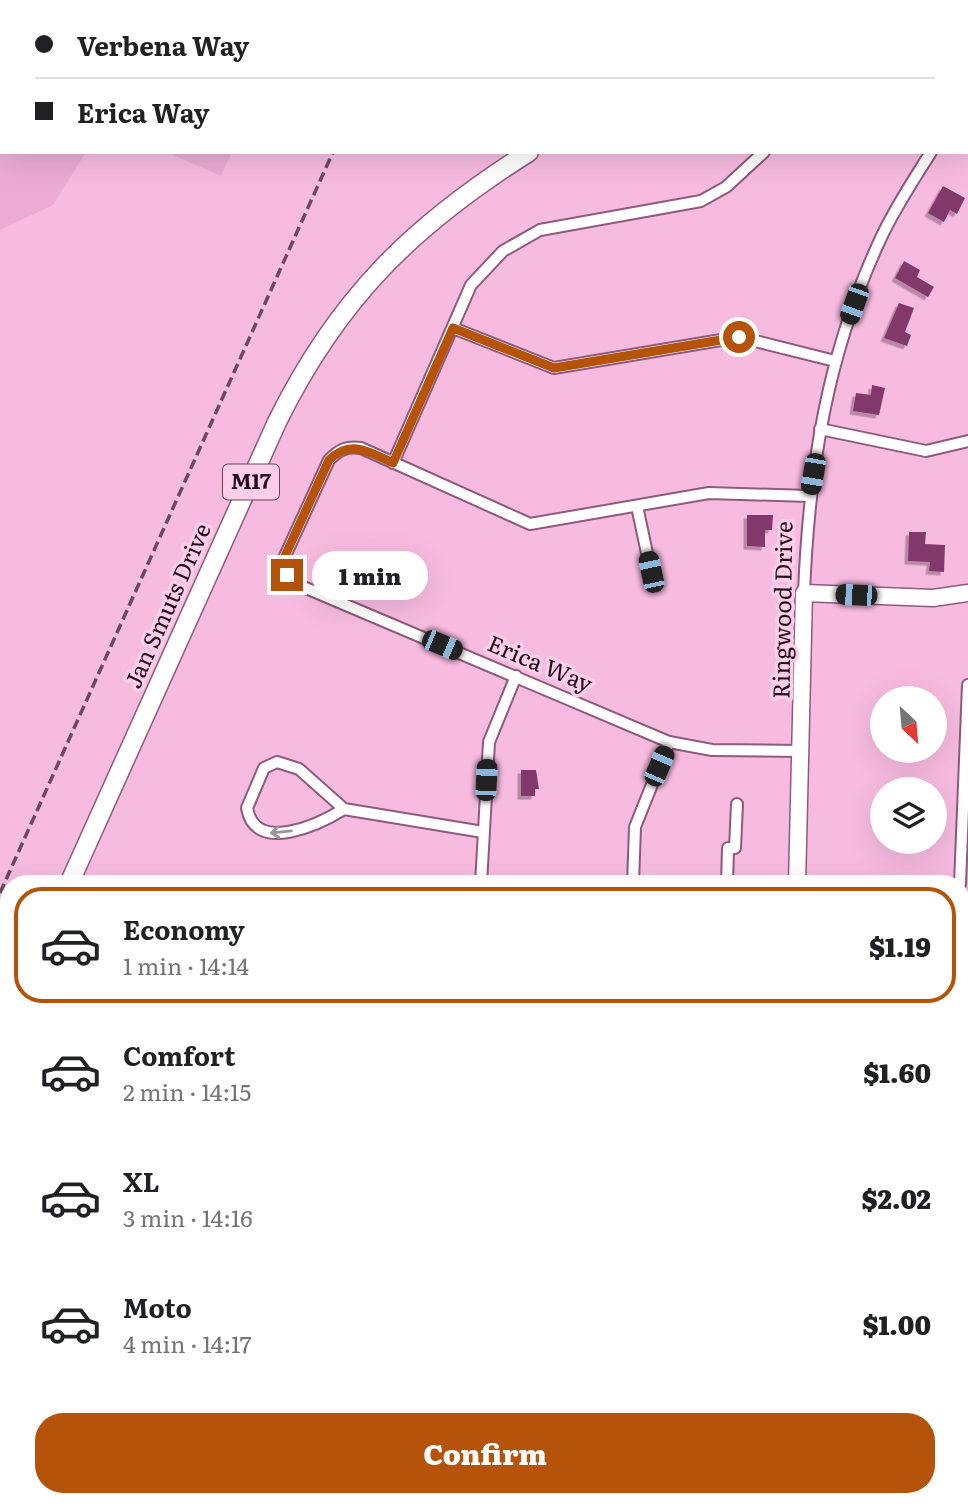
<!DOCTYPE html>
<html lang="en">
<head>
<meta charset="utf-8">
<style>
	body { margin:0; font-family:Literata,serif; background:#f6f6f6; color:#202124; height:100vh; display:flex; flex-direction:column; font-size:26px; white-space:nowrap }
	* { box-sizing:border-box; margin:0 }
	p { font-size:23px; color:#757577 }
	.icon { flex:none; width:38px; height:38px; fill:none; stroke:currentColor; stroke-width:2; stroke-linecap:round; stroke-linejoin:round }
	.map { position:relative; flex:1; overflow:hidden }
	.details { position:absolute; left:0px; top:875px; width:970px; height:632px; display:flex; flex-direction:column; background:#fff; border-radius:28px 28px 0 0; box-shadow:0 7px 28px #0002 }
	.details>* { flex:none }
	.banner { position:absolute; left:0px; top:0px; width:970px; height:154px; box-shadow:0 7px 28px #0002; display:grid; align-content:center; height:154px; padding:0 35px; background:#fff }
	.needle { width:46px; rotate:154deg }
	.buttons { position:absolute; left:870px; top:686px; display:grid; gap:14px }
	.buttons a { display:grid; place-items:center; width:77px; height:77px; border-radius:50%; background:#fff; box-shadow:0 7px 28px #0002; font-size:35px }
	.end { position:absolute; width:32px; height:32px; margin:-16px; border:9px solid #b45309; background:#fff; box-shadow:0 0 0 4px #fff }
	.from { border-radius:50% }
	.bubble { position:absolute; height:49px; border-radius:24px; background:#fff; box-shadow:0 7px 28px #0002; font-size:23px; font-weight:800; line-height:49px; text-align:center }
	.car { position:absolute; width:21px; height:42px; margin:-21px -10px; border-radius:9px; box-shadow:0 0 5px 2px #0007; background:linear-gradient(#222 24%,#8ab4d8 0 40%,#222 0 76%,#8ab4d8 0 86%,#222 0) }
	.banner b { display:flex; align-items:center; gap:24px; height:66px; font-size:26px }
	.banner b+b { border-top:2px solid #e0e0e0 }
	.banner i { width:18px; height:18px; background:#202124 }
	ul { padding:12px 0 0; list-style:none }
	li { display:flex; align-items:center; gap:21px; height:116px; margin:0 14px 10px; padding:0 21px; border:4px solid transparent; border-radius:28px }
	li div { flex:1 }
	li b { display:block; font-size:26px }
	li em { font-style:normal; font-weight:800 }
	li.current { border-color:#b45309 }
	li>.icon { width:63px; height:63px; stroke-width:1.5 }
	.cta { display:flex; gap:14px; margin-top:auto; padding:14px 35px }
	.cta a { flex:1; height:80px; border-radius:28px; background:#b45309; color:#fff; font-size:28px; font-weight:800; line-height:80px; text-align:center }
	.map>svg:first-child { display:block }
</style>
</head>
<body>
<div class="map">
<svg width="968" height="1506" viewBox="0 0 968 1506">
	<defs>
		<filter id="shadow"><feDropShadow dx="-3.5" dy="3.5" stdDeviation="0" flood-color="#0004"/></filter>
	</defs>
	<rect width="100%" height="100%" fill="#f8bbe0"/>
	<g fill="#ecabd3">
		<path d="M0 0H300L2 2V152H86L53 205 0 230Z"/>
		<path d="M166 152H232L221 176Z"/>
	</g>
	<g fill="#82386a" filter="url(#shadow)">
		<path d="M943 186 965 198 957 214 950 210 944 222 928 213Z"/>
		<path d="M904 261 920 270 917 277 934 287 928 297 895 278Z"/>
		<path d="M899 303 914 308 905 332 911 335 907 346 884 338Z"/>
		<path d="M872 385 885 388 879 415 853 411 856 393 871 395Z"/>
		<path d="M747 515H773L772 530H765V547L747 546Z"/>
		<path d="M909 532H926L925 544 945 545 944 572 929 571 930 562 908 561Z"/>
		<path d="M521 770H536L539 789H535V796H521Z"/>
	</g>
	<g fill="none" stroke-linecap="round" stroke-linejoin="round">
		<defs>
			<g id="street">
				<path d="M901 2 902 0"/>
				<path d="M453 328 554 368 739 337 835 361"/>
				<path d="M820 429 926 451 968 441"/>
				<path d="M393 463 471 285 503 251 540 230 701 201 726 187 764 152"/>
				<path d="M637 506 651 572"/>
				<path d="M804 593C809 468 827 354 880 240 894 209 913 181 931 152"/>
				<path d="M802 751 712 750 669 742 294 583 284 567 285 556 329 460C339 450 346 446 361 448L530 524 709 493 809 496"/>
				<path d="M344 809C320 824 255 855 247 808L264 768 277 762 299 769 344 809 483 832"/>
				<path d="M727 883 750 884"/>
				<path d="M481 884 489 742 516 676"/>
				<path d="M633 884 635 827 669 742"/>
				<path d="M727 884 728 848H735L737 804"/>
				<path d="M960 884 968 685"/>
				<path d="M961 946 968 947"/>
				<path d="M961 1098H968"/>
				<path d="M961 1251H968"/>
				<path d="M961 1401 968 1402"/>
				<path d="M389 1498 401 1506"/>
				<path d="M148 1506 153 1498"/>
				<path d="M455 1506V1498"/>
			</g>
			<g id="secondary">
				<path d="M797 884 804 593 933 598 968 593"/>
				<path d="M769 1506 770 1498"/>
			</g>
			<g id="primary">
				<path d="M739 2 741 0"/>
				<path d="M760 2 762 0"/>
				<path d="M69 884 277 422C338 298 413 225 529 152"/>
				<path d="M0 1035 9 1016"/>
			</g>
		</defs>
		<use href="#street" stroke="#8f5a7c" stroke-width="14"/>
		<use href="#secondary" stroke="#8f5a7c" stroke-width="19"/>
		<use href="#primary" stroke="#8f5a7c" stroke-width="21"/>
		<path stroke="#906781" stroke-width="2.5" stroke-dasharray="2 5" stroke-linecap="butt" d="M36 1506 42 1498"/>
		<use href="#street" stroke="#fff" stroke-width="10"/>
		<use href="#secondary" stroke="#fff" stroke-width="16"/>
		<use href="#primary" stroke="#fff" stroke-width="18"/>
		<g stroke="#6b495f" stroke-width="3.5" stroke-dasharray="10 5" stroke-linecap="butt">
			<path d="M401 2 402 0"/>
			<path d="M0 893 333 152"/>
			<path d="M0 910 9 891"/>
		</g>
	</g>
	<defs><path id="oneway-shaft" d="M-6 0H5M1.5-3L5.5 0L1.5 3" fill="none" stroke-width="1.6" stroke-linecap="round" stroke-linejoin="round" transform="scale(1.75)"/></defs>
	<use stroke="#9c9399" href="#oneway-shaft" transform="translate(281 832) rotate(174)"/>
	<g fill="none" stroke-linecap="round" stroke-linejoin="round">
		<path stroke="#b45309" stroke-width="9" d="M287 575 285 556 329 460C351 439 369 452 393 463L453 328 554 368 739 337"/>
	</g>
	<g text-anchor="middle" stroke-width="7" stroke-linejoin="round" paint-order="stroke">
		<rect fill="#fecdea" stroke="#65475a" stroke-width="2" x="223" y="464.5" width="56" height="35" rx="5"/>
		<g font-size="21" font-weight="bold" fill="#230e1c">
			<text x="251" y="489">M17</text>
		</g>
		<g font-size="23" fill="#230e1c" stroke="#fecdea">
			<text transform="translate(168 606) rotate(-66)" y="8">Jan Smuts Drive</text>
			<text transform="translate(783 610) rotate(-89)" y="8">Ringwood Drive</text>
			<text transform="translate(540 664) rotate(23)" y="8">Erica Way</text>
		</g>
	</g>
</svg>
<div class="buttons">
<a><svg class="needle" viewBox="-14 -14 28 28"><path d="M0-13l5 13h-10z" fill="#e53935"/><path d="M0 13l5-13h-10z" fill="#757577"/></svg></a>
<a><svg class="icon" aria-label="layers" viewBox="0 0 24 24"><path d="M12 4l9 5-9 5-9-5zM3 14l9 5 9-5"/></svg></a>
</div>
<i class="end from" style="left:739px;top:337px"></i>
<i class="end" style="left:287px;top:575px"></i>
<div class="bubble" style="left:312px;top:551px;width:116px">1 min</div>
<i class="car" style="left:854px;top:304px;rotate:200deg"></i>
<i class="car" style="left:813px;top:474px;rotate:190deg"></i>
<i class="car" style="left:651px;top:572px;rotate:348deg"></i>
<i class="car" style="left:856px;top:595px;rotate:272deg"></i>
<i class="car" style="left:442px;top:645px;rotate:113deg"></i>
<i class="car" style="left:659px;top:766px;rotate:23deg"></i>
<i class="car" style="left:486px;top:780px;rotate:3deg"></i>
<div class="banner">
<b><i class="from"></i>Verbena Way</b>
<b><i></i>Erica Way</b>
</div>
<section class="details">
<ul>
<li class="current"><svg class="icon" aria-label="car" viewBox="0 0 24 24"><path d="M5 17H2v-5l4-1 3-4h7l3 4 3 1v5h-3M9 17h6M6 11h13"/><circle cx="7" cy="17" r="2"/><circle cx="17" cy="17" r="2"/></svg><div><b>Economy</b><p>1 min · 14:14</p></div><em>$1.19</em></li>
<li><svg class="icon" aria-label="car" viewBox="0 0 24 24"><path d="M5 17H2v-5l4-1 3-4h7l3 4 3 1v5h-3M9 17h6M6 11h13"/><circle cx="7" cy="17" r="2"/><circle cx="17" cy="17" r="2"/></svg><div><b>Comfort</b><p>2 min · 14:15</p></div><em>$1.60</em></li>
<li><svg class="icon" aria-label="car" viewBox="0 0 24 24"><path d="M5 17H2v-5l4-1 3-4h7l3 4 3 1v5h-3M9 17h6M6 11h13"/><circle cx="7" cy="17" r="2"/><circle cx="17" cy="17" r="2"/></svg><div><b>XL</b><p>3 min · 14:16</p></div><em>$2.02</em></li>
<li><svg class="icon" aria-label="car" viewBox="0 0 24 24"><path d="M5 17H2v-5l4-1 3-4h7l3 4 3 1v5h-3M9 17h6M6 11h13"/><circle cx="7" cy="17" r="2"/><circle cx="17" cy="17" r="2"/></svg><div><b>Moto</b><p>4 min · 14:17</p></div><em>$1.00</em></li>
</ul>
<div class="cta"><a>Confirm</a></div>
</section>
</div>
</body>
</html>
